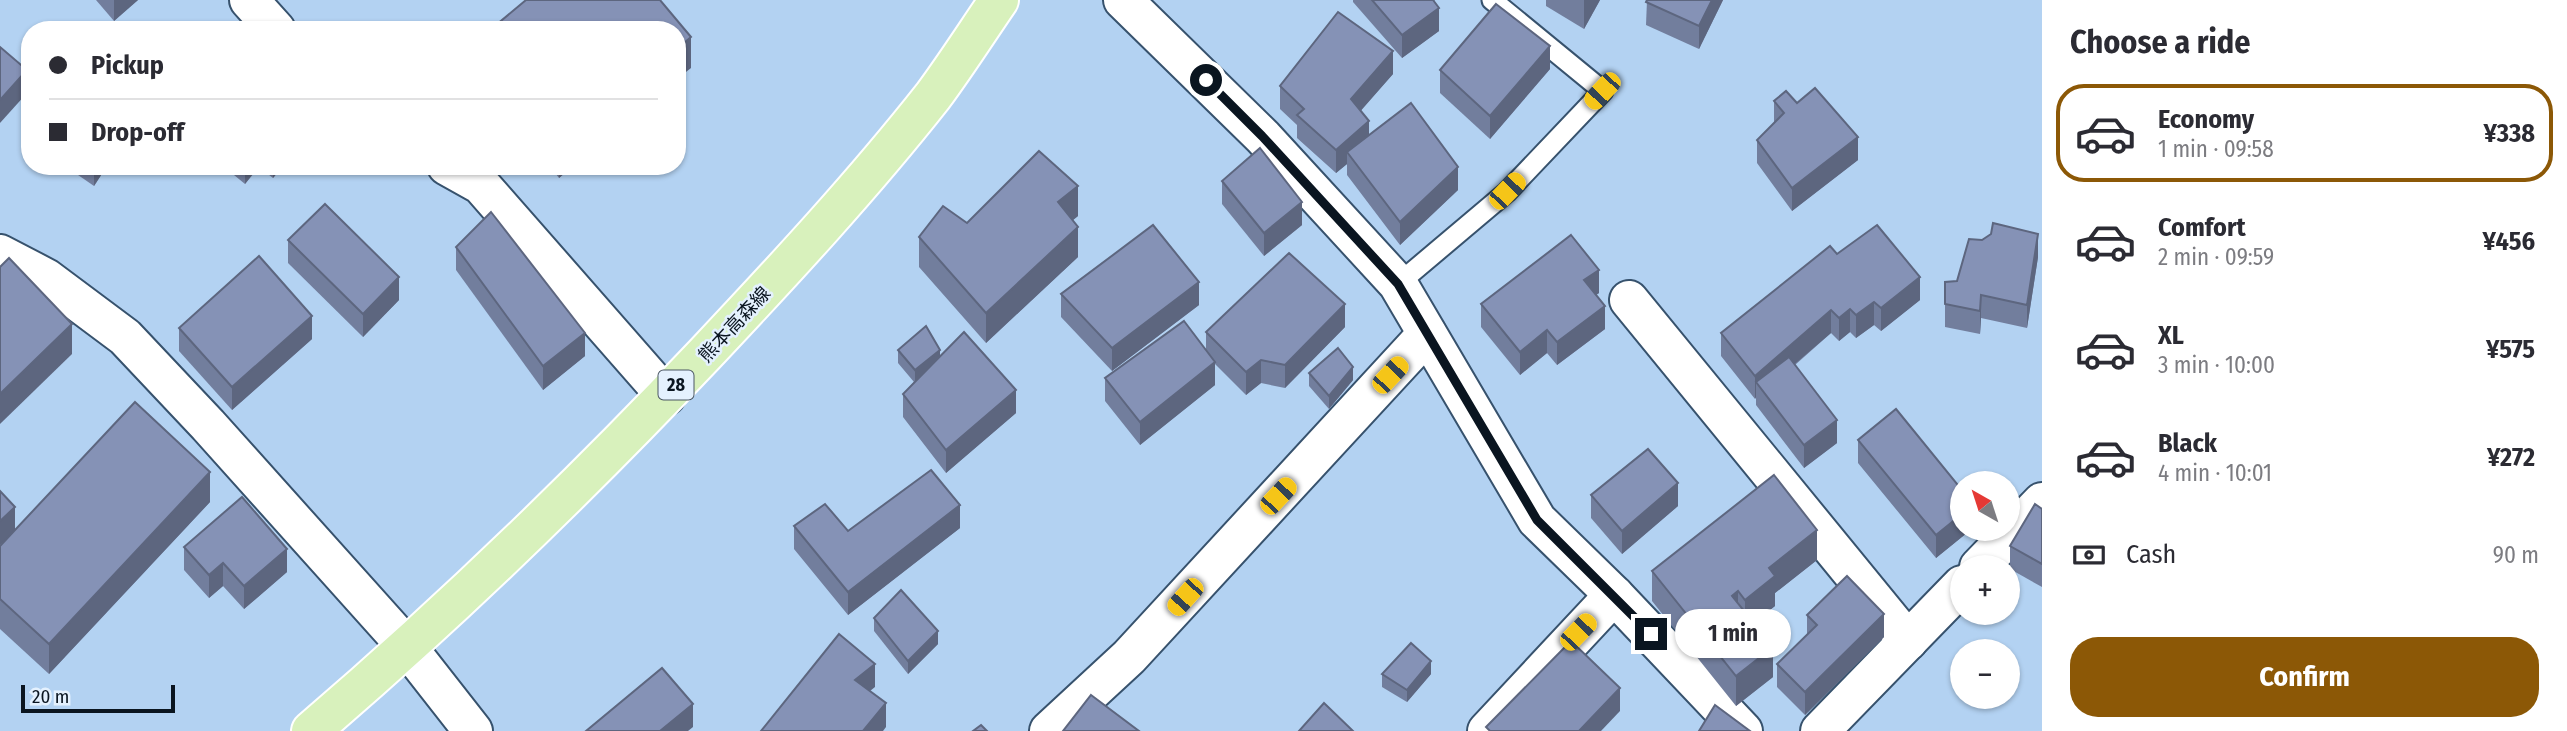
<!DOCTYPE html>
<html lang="en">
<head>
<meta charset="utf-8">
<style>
	body { margin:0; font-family:"Fira Sans Condensed","Noto Sans JP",sans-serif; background:#f7f7f7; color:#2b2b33; height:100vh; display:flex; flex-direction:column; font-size:26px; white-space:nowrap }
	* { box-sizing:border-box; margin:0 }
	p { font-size:23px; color:#7c7c81 }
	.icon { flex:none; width:38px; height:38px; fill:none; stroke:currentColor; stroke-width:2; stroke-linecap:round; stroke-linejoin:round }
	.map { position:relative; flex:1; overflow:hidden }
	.sheet { display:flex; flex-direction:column; background:#fff; width:525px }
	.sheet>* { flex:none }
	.top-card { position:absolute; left:21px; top:21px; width:665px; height:154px; border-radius:28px; box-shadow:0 2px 5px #0004; display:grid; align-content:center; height:154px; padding:0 28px; background:#fff }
	.needle { width:46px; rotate:321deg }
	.controls { position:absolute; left:1950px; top:471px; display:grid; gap:14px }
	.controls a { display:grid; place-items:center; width:70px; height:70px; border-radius:50%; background:#fff; box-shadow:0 2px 5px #0004; font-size:35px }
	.scale { position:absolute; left:21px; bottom:18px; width:154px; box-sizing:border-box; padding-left:7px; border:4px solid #0a1520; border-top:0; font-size:19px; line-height:24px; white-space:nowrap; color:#0a1520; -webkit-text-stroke:5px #e4f1fe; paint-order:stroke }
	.end { position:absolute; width:32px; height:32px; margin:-16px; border:9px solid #0a1520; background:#fff; box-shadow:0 0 0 4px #fff }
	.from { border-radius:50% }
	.bubble { position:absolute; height:49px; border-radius:24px; background:#fff; box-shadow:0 2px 5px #0004; font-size:23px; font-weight:700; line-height:49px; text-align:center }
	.car { position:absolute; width:21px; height:42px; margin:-21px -10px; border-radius:9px; box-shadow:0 0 5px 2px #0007; background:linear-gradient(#f5c518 24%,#345 0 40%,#f5c518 0 76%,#345 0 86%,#f5c518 0) }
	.top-card b { display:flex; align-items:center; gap:24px; height:66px; font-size:26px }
	.top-card b+b { border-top:2px solid #e1e1e2 }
	.top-card i { width:18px; height:18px; background:#2b2b33 }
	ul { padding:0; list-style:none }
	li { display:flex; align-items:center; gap:21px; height:98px; margin:0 14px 10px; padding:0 14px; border:4px solid transparent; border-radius:28px }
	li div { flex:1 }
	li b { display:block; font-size:26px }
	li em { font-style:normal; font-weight:700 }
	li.active { border-color:#8c5806 }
	li>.icon { width:63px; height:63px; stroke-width:1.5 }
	h2 { padding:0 28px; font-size:32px; line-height:84px }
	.pay { display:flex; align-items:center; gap:18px; height:77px; padding:0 28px; font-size:26px }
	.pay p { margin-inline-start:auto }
	.cta { display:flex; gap:14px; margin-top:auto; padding:14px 28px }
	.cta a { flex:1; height:80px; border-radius:28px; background:#8c5806; color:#fff; font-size:28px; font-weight:700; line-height:80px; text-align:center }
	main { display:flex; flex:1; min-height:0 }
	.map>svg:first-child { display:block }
</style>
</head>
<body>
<main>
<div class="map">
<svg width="2042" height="731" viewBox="0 0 2042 731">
	<rect width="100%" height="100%" fill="#b3d2f2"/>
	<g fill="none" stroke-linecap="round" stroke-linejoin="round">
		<defs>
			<path id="service" d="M1398 284 1507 192 1603 91 1492 0"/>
			<g id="minor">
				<path d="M249 0 276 30"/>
				<path d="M1123 0 1263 137 1398 284 1537 520 1614 595 1743 731"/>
				<path d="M447 166 481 185 666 396"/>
				<path d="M0 254 46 278 125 337 208 425 408 648 473 731"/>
				<path d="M1629 300 1908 641"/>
				<path d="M1979 567 2042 502"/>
				<path d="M1049 731 1129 657 1427 334"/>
				<path d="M1487 731 1614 595"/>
				<path d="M1820 731 1962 585"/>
			</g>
			<path id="primary" d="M311 731C449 613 580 486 705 354 784 270 862 186 933 96 956 65 977 32 999 0"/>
		</defs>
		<use href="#service" stroke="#37526d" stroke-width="23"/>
		<use href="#minor" stroke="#37526d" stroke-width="42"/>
		<use href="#primary" stroke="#fff" stroke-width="42"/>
		<use href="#service" stroke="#fff" stroke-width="19"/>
		<use href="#minor" stroke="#fff" stroke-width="38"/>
		<use href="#primary" stroke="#d8f1bc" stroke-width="38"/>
	</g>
	<g fill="#727e9d">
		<path d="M96 0H138L114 21Z"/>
		<path d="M1353 0H1435L1434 1 1439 31 1402 58 1353 2Z"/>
		<path d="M1546 0H1600L1584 29 1546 6Z"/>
		<path d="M1647 0H1723L1699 49 1646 25Z"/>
		<path d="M1550 69 1490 139 1440 93V70Z"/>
		<path d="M1393 74 1360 111 1369 135 1458 190 1400 245 1347 175V164L1336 173 1297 138V125L1280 109V86Z"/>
		<path d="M1774 101 1797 103 1858 160 1792 211 1757 163V140L1774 123Z"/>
		<path d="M65 166H107L94 186Z"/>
		<path d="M223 166H283L273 178 259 167 245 184Z"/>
		<path d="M550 166H573L559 178Z"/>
		<path d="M1222 181 1302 225 1264 256 1222 204Z"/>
		<path d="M1078 216 1073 220 1078 257 986 343 919 267V237L967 223Z"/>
		<path d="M288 240 399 300 363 337 288 263Z"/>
		<path d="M456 247 585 356 543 390 456 270Z"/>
		<path d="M1837 254 1920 300 1881 331 1874 325 1856 338 1850 332 1839 341 1831 333 1795 365 1837 443 1804 468 1756 405V397L1755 399 1721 356V333Z"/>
		<path d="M2038 257 2027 328 1981 318 1980 334 1945 327V282L1957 281Z"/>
		<path d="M1599 293 1596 295 1605 329 1557 365 1547 353 1520 375 1481 327V304Z"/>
		<path d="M1061 294 1199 305 1112 371 1061 317Z"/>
		<path d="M1345 327 1285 388 1261 383 1246 395 1215 364V385L1140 445 1105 401V378L1206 350V332Z"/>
		<path d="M179 328 312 339 232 410 179 351Z"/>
		<path d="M898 350 940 356 1016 413 946 473 903 417V394L914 382 898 363Z"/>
		<path d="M1309 373 1353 380 1329 409 1309 386Z"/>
		<path d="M1858 440 1962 528H1973L1936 558 1858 463Z"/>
		<path d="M1591 495 1678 506 1622 554 1591 518Z"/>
		<path d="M210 502 49 674 0 629V546L15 529Z"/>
		<path d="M2042 509V587L2010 569V546Z"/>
		<path d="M794 526 848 531 960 528 848 615 794 549Z"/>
		<path d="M184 547 287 572 244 609 223 586 209 598 184 570Z"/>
		<path d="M1817 560 1775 593V606L1753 623 1773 677 1736 706 1652 601V571Z"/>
		<path d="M1807 615 1884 637 1805 715 1777 687V664L1807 634Z"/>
		<path d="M874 618 938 644 908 674 874 631Z"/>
		<path d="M1382 674H1431L1407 702 1382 687Z"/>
	</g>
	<g fill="#5d667f">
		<path d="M114 0H138L114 21Z"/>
		<path d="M1584 0H1600L1584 29Z"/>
		<path d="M1712 0H1723L1699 49V26Z"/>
		<path d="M1439 8V31L1402 58V35Z"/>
		<path d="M691 37V68L677 79V49Z"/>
		<path d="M1550 46V69L1490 139V116Z"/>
		<path d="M1393 51V74L1351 122V99Z"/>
		<path d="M27 70V93L0 123V100Z"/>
		<path d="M1369 121V145L1347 152V164L1336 173V150Z"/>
		<path d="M1858 137V160L1792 211V188Z"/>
		<path d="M94 166H107L94 186Z"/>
		<path d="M245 166H259L245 184Z"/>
		<path d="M273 166H283L273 178Z"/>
		<path d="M559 166H573L559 178Z"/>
		<path d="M1458 167V190L1400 245V222Z"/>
		<path d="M1078 186V216L1058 232V202Z"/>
		<path d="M1302 202V225L1264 256V233Z"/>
		<path d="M1078 227V257L986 343V313Z"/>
		<path d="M2038 234V257L2027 328V305Z"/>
		<path d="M1599 270V293L1584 303V280Z"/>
		<path d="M399 277V300L363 337V314Z"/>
		<path d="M1920 277V300L1881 331V308Z"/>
		<path d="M1199 282V305L1112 371V348Z"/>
		<path d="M1981 295V318L1980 334V311Z"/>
		<path d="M1874 302V325L1856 338V315Z"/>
		<path d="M1345 304V327L1285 388V365Z"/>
		<path d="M1605 306V329L1557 365V342Z"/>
		<path d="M1850 309V332L1839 341V318Z"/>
		<path d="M1831 310V333L1763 391 1756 382V397L1755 399V376Z"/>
		<path d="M312 316V339L232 410V387Z"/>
		<path d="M72 324V354L0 424V394Z"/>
		<path d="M1547 330V353L1520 375V352Z"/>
		<path d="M585 333V356L543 390V366Z"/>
		<path d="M940 350V363L915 383V370Z"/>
		<path d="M1261 360V383L1246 395V372Z"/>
		<path d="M1215 362V385L1140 445V422Z"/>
		<path d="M1353 367V380L1329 409V396Z"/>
		<path d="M1016 390V413L946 473V450Z"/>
		<path d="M1837 420V443L1804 468V445Z"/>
		<path d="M210 472V502L49 674V644Z"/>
		<path d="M1678 483V506L1622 554V531Z"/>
		<path d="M960 505V528L848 615V592Z"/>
		<path d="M15 507V531L0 545V521Z"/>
		<path d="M1962 514V528H1973L1936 558V535Z"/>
		<path d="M1817 530V560L1775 593V606L1745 630V600L1769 568Z"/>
		<path d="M287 549V572L244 609V586Z"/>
		<path d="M223 563V586L209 598V575Z"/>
		<path d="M1738 591V621L1732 596Z"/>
		<path d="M1884 614V637L1805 715V692Z"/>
		<path d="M938 631V644L908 674V661Z"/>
		<path d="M1773 647V677L1736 706V676Z"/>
		<path d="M1431 661V674L1407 702V690Z"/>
		<path d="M875 664V687L855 703V680Z"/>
		<path d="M1620 688V711L1601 731H1579Z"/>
		<path d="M886 703V727L883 731H863Z"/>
		<path d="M693 704V727L688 731H660Z"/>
	</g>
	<g fill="#8592b6" stroke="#5d667f" stroke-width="2">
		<path d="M526 0H660L691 37 677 49V30H490Z"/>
		<path d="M1372 0H1433L1439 8 1402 35Z"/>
		<path d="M1647 0H1712L1699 26 1646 2Z"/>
		<path d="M1496 4 1550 46 1490 116 1440 70Z"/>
		<path d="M1338 12 1393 51 1351 99 1369 121 1336 150 1297 115 1304 109 1280 86Z"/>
		<path d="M0 47 27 70 0 100Z"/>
		<path d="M1815 88 1858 137 1792 188 1757 140 1784 113 1774 101 1786 91 1797 103Z"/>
		<path d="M1411 103 1458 167 1400 222 1347 152Z"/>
		<path d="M1260 148 1302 202 1264 233 1222 181Z"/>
		<path d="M1039 151 1078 186 1058 202 1078 227 986 313 919 237 943 206 967 223Z"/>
		<path d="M325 204 399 277 363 314 288 240Z"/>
		<path d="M491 212 585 333 543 366 456 247Z"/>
		<path d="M1993 223 2038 234 2027 305 1981 295 1980 311 1945 304V282L1957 281 1969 239 1982 240 1991 234Z"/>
		<path d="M1153 225 1199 282 1112 348 1061 294Z"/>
		<path d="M1877 225 1920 277 1881 308 1874 302 1856 315 1850 309 1839 318 1831 310 1755 376 1721 333 1830 246 1837 254Z"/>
		<path d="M1571 235 1599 270 1584 280 1605 306 1557 342 1547 330 1520 352 1481 304Z"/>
		<path d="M1289 253 1345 304 1285 365 1261 360 1246 372 1206 332Z"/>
		<path d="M259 256 312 316 232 387 179 328Z"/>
		<path d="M9 258 72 324 0 394V267Z"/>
		<path d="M1184 321 1215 362 1140 422 1105 378Z"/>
		<path d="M926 326 940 350 915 370 898 350Z"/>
		<path d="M964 332 1016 390 946 450 903 394Z"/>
		<path d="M1338 348 1353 367 1329 396 1309 373Z"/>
		<path d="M1789 357 1837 420 1804 445 1756 382Z"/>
		<path d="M135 402 210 472 49 644 0 599V546Z"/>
		<path d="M1896 409 1962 490V514L1936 535 1858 440Z"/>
		<path d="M1648 449 1678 483 1622 531 1591 495Z"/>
		<path d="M931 470 960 505 848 592 794 526 825 504 848 531Z"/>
		<path d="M1774 475 1817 530 1769 568 1775 576 1745 600 1738 591 1732 596 1773 647 1736 676 1652 571Z"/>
		<path d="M0 491 15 507 0 521Z"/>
		<path d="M242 497 287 549 244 586 223 563 209 575 184 547Z"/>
		<path d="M2035 504 2042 509V564L2010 546Z"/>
		<path d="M1847 576 1884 614 1805 692 1777 664 1817 625 1807 615Z"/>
		<path d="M901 590 938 631 908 661 874 618Z"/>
		<path d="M839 634 875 664 855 680 886 703 863 731H761Z"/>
		<path d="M1571 641 1620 688 1579 731H1490L1486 727Z"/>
		<path d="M1411 643 1431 661 1407 690 1382 674Z"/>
		<path d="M662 668 693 704 660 731H586Z"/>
		<path d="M1091 695 1139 731H1063Z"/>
		<path d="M1324 703 1353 731H1299Z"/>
		<path d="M1715 705 1750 731H1699Z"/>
		<path d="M981 725 987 731H973Z"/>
	</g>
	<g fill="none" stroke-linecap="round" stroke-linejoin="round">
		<path stroke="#0a1520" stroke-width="9" d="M1206 80 1262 136 1398 284 1537 520 1651 634"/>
	</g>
	<g text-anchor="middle" stroke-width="5" stroke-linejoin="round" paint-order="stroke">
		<rect fill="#e4f1fe" stroke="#4b5763" stroke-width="2" x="658.5" y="370.5" width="35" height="29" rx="5"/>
		<g font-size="18" font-weight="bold" fill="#0a1520">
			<text x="676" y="391">28</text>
		</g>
		<g font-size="19" fill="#0a1520" stroke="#e4f1fe">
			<text transform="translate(734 324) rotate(-47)" y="7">熊本高森線</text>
		</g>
	</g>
</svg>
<div class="controls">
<a><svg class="needle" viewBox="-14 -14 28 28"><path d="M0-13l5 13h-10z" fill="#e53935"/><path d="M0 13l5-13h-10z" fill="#7c7c81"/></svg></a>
<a>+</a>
<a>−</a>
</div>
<div class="scale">20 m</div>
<i class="end from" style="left:1206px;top:80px"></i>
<i class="end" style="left:1651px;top:634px"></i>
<div class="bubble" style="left:1675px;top:609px;width:116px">1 min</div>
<i class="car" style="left:1602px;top:91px;rotate:223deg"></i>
<i class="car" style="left:1507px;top:191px;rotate:44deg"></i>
<i class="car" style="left:1390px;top:375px;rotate:43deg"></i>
<i class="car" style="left:1278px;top:496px;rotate:43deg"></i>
<i class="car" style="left:1185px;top:597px;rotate:222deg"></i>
<i class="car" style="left:1578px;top:632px;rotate:44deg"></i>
<div class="top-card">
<b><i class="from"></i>Pickup</b>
<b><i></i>Drop-off</b>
</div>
</div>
<section class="sheet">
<h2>Choose a ride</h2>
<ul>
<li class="active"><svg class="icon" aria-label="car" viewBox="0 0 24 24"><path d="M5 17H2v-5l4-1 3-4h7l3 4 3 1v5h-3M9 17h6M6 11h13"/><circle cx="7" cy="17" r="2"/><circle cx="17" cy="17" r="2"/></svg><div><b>Economy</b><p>1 min · 09:58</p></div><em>¥338</em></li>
<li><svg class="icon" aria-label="car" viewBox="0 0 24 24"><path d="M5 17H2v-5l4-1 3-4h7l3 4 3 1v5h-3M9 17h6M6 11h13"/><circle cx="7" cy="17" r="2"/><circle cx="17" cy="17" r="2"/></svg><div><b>Comfort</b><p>2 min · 09:59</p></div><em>¥456</em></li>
<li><svg class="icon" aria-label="car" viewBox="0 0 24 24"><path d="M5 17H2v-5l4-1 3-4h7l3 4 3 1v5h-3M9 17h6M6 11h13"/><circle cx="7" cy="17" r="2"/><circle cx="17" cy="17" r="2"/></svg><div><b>XL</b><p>3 min · 10:00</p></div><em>¥575</em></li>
<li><svg class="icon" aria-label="car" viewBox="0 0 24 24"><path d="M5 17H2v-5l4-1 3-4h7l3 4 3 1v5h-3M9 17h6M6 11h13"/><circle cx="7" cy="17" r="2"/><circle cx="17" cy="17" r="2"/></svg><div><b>Black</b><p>4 min · 10:01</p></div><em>¥272</em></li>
</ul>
<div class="pay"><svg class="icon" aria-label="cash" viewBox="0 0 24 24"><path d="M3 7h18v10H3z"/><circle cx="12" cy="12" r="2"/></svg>Cash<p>90 m</p></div>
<div class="cta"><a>Confirm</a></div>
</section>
</main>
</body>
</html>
